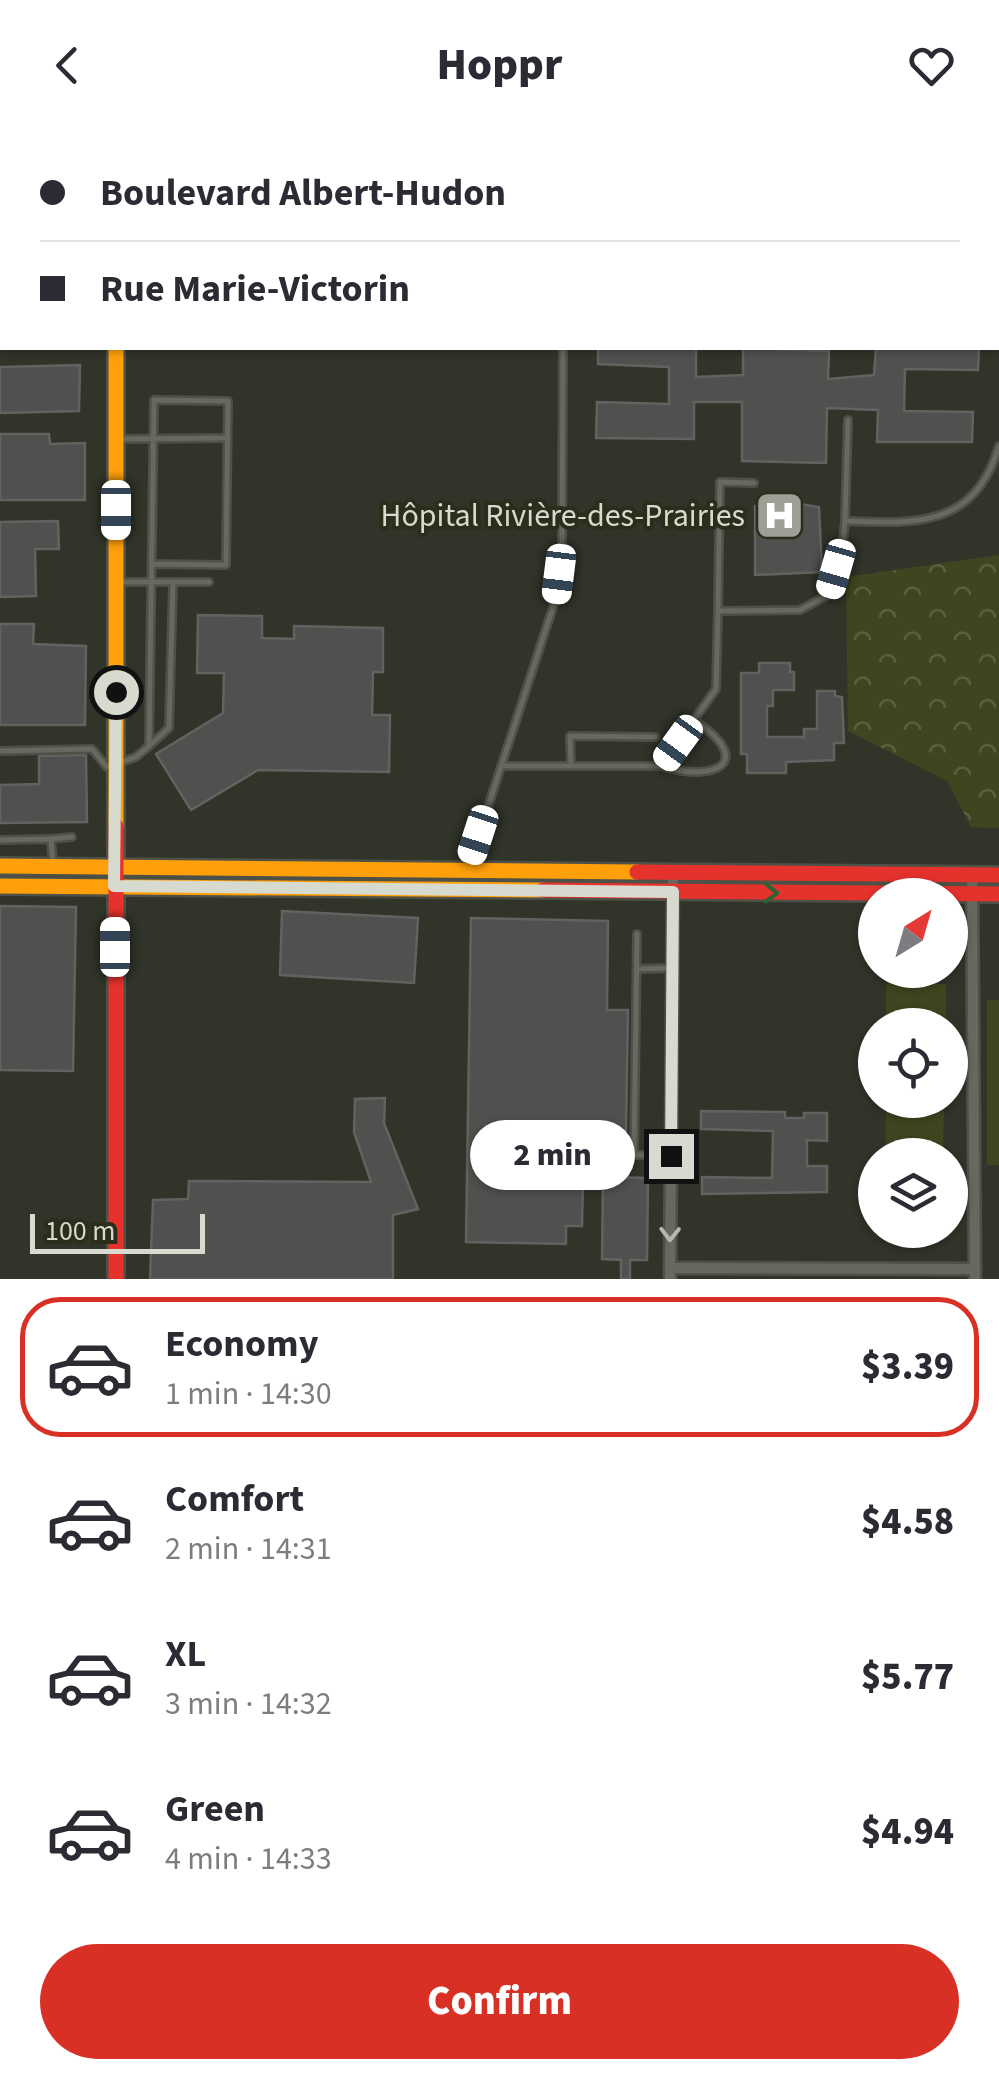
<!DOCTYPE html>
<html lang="en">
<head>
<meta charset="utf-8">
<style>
	body { margin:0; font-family:"Source Sans 3",sans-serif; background:#f7f7f7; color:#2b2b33; height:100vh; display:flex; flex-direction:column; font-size:38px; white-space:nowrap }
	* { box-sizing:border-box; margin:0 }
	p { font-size:32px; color:#7c7c81 }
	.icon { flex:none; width:55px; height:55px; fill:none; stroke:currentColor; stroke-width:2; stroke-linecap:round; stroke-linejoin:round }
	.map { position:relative; height:1149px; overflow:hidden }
	.panel { display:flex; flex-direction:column; background:#fff; flex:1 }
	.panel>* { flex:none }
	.hud { position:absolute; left:0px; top:0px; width:1000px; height:220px; box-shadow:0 2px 8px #0004; display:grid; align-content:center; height:220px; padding:0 40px; background:#fff }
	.needle { width:65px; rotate:37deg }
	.tools { position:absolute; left:858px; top:748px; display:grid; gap:20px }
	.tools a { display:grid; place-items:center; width:110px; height:110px; border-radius:50%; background:#fff; box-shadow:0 2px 8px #0004; font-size:50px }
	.scale { position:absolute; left:30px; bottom:25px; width:175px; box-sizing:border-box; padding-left:10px; border:5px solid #d7dace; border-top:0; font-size:28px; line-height:35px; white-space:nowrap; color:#d7dace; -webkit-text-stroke:8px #2a2e1b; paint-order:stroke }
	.end { position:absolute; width:45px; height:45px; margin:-22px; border:12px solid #d7dace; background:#111; box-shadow:0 0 0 5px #111 }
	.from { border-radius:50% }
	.bubble { position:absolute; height:70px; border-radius:35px; background:#fff; box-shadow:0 2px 8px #0004; font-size:32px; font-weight:800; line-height:70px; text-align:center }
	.car { position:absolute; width:30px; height:60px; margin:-30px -15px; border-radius:12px; box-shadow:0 0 8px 2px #0007; background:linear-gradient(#fff 24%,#345 0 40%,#fff 0 76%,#345 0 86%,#fff 0) }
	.hud b { display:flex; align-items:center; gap:35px; height:95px; font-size:38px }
	.hud b+b { border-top:2px solid #e1e1e2 }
	.hud i { width:25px; height:25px; background:#2b2b33 }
	ul { padding:18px 0 0; list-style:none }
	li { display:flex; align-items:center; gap:30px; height:140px; margin:0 20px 15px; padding:0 20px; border:5px solid transparent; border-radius:40px }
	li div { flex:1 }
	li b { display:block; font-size:38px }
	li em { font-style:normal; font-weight:800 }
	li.active { border-color:#d93025 }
	li>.icon { width:90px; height:90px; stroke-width:1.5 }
	.button { display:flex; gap:20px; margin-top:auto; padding:20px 40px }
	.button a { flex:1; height:115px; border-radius:60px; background:#d93025; color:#fff; font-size:40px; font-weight:800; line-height:115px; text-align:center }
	header { display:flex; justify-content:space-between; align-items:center; height:130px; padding:0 40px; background:#fff; font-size:45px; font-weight:800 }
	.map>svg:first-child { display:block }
</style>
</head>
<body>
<header><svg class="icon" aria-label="back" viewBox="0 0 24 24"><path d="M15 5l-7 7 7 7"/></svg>Hoppr<svg class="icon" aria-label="heart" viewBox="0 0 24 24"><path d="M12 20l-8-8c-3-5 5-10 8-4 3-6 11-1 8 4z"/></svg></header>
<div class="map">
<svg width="999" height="1149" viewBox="0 0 999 1149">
	<defs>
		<pattern id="forest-crowns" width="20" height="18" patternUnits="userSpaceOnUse" patternTransform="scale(2.5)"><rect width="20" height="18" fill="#3e461f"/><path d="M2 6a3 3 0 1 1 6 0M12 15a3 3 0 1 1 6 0" fill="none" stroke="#59603e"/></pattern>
	</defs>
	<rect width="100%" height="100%" fill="#313429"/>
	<path fill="url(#forest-crowns)" d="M999 425V698L971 697 947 651 848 601 846 447Z"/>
	<g fill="#3e461f">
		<path d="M886 853 946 854V895H886Z"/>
		<rect x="987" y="870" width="12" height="165"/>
		<path d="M886 979 944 980 943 1025H885Z"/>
	</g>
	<g fill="#51504f" stroke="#636261" stroke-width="2.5">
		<path d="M598 218H696V247L743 245V218L829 221 828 249 874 245 876 218H979L978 240 905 239 904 281 973 282 972 312H877L878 280 827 278 826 333 742 331V272H694V309L596 308 597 272 669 274V237L598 234Z"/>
		<path d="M80 235 79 281 0 283V237Z"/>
		<path d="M0 304H49L50 314 85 313V370H0Z"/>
		<path d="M781 371 819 377 822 442 755 445V376Z"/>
		<path d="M58 391 59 419H35L36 466 0 467V392Z"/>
		<path d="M198 485 262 486V508L294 509V496L383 498V542H373L372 585H390L389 642 258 640 191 680 156 624 223 583 224 543H197Z"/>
		<path d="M0 494H34L33 514 86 516 85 595H0Z"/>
		<path d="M759 533H790V542H794V560H773V576H767V607H804V599H817V561H835V566L842 567 844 613H834V630L786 632V643H747V624H741V543H759Z"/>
		<path d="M86 625 87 692 0 693V655L39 654V626Z"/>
		<path d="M0 776 76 777 73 941 0 940Z"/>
		<path d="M282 781 418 788 414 853 280 845Z"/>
		<path d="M471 788 608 791 607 880H628L626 1001 584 1000 582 1096H566V1114L466 1112Z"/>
		<path d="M385 968 384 993 418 1079 393 1085V1149H150L153 1070 188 1069 189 1051 371 1052 354 1002 355 969Z"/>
		<path d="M701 981 785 982V988H804V983H827V1011L807 1010V1036H827V1062L702 1064V1047L772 1048 773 1001 701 999Z"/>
		<path d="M603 1047 648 1048 647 1130H630V1149H621V1130L602 1129Z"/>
	</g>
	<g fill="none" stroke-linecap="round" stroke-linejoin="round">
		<defs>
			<g id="lane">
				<path d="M822 0 825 2"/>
				<path d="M743 2 747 0"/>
				<path d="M998 137 999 141"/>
				<path d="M119 309 227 308"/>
				<path d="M845 391 848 290"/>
				<path d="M152 434 226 435 228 271 154 270 149 616 169 598 173 452"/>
				<path d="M118 452H209"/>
				<path d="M718 481 720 352 754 353"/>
				<path d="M0 621 92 619 107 637 136 627 149 616"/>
				<path d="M501 636H661L716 559 718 481 800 480 828 465 843 412 845 391C917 394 975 397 999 316"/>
				<path d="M571 636 570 606 655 607"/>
				<path d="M661 636C715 653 757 632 694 590"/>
				<path d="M51 709 72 707"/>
				<path d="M0 710 51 709 53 735"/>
				<path d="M469 735 556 468 562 419 563 218"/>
				<path d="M637 839 673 838"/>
				<path d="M599 1025H668"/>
				<path d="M634 1025 637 804"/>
			</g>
			<g id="street">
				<path d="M972 745 975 1149"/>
				<path d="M670 1138 975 1139"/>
				<path d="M670 1149 673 742"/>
			</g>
			<path id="fast" d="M115 0V2"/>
			<g id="slow">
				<path d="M116 218V696"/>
				<path d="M0 736 637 742"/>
				<path d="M0 756 543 760"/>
			</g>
			<g id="jam">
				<path d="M116 696V1149"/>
				<path d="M637 742 999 745"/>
				<path d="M543 760 999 764"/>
			</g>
		</defs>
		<use href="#lane" stroke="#4e5147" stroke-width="10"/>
		<use href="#street" stroke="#4e5147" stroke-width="15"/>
		<use href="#fast" stroke="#4e5147" stroke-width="20"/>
		<use href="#slow" stroke="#4e5147" stroke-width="20"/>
		<use href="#jam" stroke="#4e5147" stroke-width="20"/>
		<use href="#lane" stroke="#676960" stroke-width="5"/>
		<use href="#street" stroke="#676960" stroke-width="10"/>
		<use href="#fast" stroke="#30b455" stroke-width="15"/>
		<use href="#slow" stroke="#ff9f0a" stroke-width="15"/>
		<use href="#jam" stroke="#e5322d" stroke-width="15"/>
	</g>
	<defs><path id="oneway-chevron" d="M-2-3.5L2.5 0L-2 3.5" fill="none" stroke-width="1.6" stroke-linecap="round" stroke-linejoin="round" transform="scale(2.5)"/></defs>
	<use stroke="#2c6432" href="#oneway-chevron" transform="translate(771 763) rotate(1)"/>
	<use stroke="#b5b8ad" href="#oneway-chevron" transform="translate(670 1104) rotate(91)"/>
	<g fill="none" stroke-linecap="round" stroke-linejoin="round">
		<path stroke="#d7dace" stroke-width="12" d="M116 562 114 756 673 762 671 1026"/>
	</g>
	<defs>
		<symbol id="hospital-square" viewBox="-11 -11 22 22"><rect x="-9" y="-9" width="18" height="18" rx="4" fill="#9da094" stroke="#2a2e1b"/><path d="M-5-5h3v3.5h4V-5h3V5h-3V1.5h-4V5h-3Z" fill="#fff"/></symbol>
	</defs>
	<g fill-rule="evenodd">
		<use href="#hospital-square" x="752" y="358" width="55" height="55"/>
	</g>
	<g text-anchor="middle" stroke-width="8" stroke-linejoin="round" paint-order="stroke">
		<g font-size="32" fill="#d7dace" stroke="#2a2e1b" text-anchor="end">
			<text x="745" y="396">Hôpital Rivière-des-Prairies</text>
		</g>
	</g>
</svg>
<div class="tools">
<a><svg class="needle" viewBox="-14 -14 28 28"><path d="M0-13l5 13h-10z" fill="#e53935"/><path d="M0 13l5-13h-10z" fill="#7c7c81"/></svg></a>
<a><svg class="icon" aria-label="locate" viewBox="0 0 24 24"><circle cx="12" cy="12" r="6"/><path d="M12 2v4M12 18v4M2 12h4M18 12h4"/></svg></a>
<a><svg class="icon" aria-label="layers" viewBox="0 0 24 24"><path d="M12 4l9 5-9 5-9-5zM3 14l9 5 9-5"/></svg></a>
</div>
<div class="scale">100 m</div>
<i class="end from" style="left:116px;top:562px"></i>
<i class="end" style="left:671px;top:1026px"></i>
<div class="bubble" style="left:470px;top:990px;width:165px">2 min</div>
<i class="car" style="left:116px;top:380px;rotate:180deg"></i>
<i class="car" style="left:836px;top:439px;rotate:196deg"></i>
<i class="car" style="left:559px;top:444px;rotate:187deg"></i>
<i class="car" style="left:678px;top:613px;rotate:216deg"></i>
<i class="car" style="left:478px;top:705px;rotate:198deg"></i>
<i class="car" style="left:115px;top:817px;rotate:0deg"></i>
<div class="hud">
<b><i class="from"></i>Boulevard Albert-Hudon</b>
<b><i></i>Rue Marie-Victorin</b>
</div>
</div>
<section class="panel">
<ul>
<li class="active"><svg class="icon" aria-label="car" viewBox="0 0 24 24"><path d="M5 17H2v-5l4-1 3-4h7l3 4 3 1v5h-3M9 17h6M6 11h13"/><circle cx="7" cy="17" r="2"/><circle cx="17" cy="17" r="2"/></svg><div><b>Economy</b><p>1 min · 14:30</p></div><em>$3.39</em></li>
<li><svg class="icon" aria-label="car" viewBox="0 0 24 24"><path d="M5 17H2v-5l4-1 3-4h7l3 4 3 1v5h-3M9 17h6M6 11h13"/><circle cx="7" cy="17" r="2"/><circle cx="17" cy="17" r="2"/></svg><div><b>Comfort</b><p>2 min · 14:31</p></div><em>$4.58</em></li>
<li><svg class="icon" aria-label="car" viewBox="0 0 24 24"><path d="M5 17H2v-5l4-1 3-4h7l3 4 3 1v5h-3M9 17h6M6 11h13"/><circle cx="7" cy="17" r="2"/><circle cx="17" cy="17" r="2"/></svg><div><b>XL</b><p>3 min · 14:32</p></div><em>$5.77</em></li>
<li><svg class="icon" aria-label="car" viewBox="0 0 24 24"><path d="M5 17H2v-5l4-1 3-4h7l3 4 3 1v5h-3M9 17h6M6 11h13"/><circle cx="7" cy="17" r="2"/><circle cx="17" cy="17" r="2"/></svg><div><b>Green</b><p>4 min · 14:33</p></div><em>$4.94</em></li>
</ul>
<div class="button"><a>Confirm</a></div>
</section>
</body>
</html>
